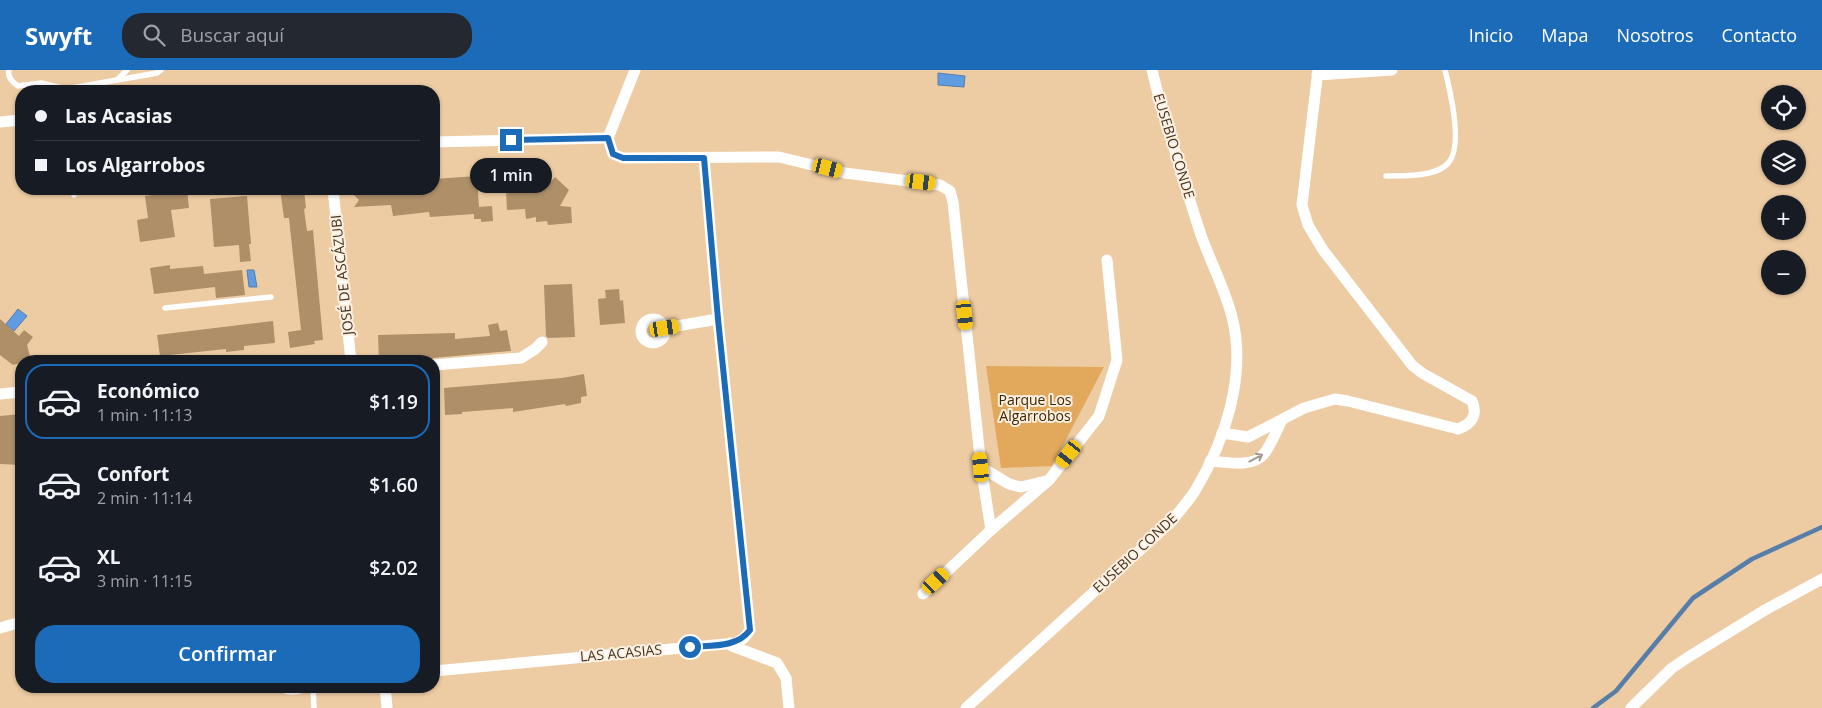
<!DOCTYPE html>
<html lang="es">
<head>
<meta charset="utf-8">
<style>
	body { margin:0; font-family:"Open Sans",sans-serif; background:#242831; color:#f1f3f6; height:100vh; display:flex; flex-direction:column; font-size:19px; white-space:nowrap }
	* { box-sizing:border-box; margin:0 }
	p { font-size:16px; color:#9ea1a6 }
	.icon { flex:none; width:28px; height:28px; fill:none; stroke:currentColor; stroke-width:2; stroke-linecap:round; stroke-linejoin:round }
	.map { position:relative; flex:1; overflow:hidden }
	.side { position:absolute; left:15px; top:285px; width:425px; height:338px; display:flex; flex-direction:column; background:#171b24; border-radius:20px; box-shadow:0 1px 4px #0004 }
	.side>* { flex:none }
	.banner { position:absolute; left:15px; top:15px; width:425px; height:110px; border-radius:20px; box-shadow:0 1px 4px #0004; display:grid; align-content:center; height:110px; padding:0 20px; background:#171b24 }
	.fabs { position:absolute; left:1761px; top:15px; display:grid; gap:10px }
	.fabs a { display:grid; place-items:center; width:45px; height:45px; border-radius:50%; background:#171b24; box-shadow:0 1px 4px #0004; font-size:25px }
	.end { position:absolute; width:22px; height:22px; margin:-11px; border:6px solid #1b6bb9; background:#fff; box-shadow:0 0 0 2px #fff }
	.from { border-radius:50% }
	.bubble { position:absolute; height:35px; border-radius:18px; background:#171b24; box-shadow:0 1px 4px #0004; font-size:16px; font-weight:600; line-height:35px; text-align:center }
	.car { position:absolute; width:15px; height:30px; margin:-15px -8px; border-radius:6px; box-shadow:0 0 4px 1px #0007; background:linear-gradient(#f5c518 24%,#345 0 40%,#f5c518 0 76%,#345 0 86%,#f5c518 0) }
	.banner b { display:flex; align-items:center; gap:18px; height:48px; font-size:19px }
	.banner b+b { border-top:1px solid #363941 }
	.banner i { width:12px; height:12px; background:#f1f3f6 }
	ul { padding:9px 0 0; list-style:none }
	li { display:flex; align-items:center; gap:15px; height:75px; margin:0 10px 8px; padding:0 10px; border:2px solid transparent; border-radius:20px }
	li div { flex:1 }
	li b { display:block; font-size:19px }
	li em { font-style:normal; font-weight:600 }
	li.current { border-color:#1b6bb9 }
	li>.icon { width:45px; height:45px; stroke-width:1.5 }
	.button { display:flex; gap:10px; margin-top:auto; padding:10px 20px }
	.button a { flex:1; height:58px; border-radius:20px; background:#1b6bb9; color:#fff; font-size:20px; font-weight:600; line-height:58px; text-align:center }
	header { display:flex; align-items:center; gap:30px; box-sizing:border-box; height:70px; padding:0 25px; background:#1b6bb9; color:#fff }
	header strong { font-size:24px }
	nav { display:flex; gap:28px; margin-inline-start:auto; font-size:18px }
	.search { width:350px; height:45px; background:#242831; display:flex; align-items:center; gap:12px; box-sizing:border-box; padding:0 18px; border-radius:20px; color:#9ea1a6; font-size:19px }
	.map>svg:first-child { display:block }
</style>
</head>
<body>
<header>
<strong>Swyft</strong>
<div class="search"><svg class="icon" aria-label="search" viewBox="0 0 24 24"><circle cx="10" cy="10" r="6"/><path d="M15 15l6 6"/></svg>Buscar aquí</div>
<nav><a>Inicio</a><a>Mapa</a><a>Nosotros</a><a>Contacto</a></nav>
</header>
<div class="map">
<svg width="1822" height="638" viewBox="0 0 1822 638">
	<rect width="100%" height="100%" fill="#edcca3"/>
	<path fill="#e2a95d" d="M986 296 1104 297 1052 396 1001 398Z"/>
	<g fill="#5f9ce1" stroke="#577da9">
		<path d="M938 3 965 6 964 17 938 15Z"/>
		<path d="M247 200H254L257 217H249Z"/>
		<path d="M18 239 27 246 14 261 6 254Z"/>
	</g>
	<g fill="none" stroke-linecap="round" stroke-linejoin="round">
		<path stroke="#577da9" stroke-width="4.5" d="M1593 638 1616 621 1693 528 1752 489 1822 457"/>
	</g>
	<g fill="#ae8f68">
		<path d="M477 106 479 137 492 136 493 151 481 152V149H474V144L430 147 429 142 393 146 391 135 354 137 359 130 348 119H434V109Z"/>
		<path d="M555 107 569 120 560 136 571 137 572 153 548 155 547 151 536 152V147L526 149 525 139 507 140 506 121 539 120 547 110 550 113Z"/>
		<path d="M280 119H304L306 138 304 139 307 161 313 160 323 270 314 271 315 274 290 278 288 262 301 260 289 148H284Z"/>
		<path d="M187 120 189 138 171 140 175 167 140 172 137 150 148 148 145 126Z"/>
		<path d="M247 126 251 174H249L251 191 240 192 239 175 214 177 210 129Z"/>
		<path d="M170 195V199L203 196 204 204 242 200 245 225 216 228 215 217 154 224 150 198Z"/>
		<path d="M572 214 575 267 548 268 546 266 544 215Z"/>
		<path d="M619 219 620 231 623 230 625 253 600 255 598 229 606 228 605 220Z"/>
		<path d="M0 249 19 266 24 260 33 267 27 275 31 290 13 295 0 285Z"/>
		<path d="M273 251 275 273 244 276V280L226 282V279L160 286 157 265Z"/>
		<path d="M498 253 500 261 507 260 511 281 433 288 429 289 379 291 378 265 455 263V269L490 266 488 255Z"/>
		<path d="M584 304 587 326 581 327V333L566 336 565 334 513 342V338L462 342V344L445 345 444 318 562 308Z"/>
		<path d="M21 344V395L0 394V346Z"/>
	</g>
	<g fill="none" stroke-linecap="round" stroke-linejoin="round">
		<g stroke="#fff" stroke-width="5.5">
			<path d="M9 0C7 7 12 12 18 16L41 13 66 19"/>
			<path d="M117 10 127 0"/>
			<path d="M64 21 66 19 157 3 161 0"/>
			<path d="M1386 106C1404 106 1438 107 1449 92 1463 75 1450 20 1445 0"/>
			<path d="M73 119 74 125"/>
			<path d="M145 119V121"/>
			<path d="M165 238 271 227"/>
			<path d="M277 616C288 628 305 619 318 616"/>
			<path d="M313 617 314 638"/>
		</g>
		<g stroke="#fff" stroke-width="11">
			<path d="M1317 5 1392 0"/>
			<path d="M0 52 21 50"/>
			<path d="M608 68 613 84 623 88 779 87 845 103 940 115 950 121 953 132 981 397 991 460"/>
			<path d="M608 68 635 0"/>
			<path d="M434 72 608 68"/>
			<path d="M333 119 351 291"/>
			<circle cx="653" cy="261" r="12"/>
			<path d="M665 258 718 249"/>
			<path d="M434 295 521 288 535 279 542 272"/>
			<path d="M0 324 21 322"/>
			<path d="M1222 363 1248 367 1304 338 1335 329 1348 331 1458 359C1472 354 1478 345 1472 331L1422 303 1412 295 1323 180 1308 155 1302 135 1318 0"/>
			<path d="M1210 391C1225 392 1252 398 1263 385 1271 376 1276 361 1282 350"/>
			<path d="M981 397 1009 414 1021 417 1046 411"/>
			<path d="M923 524 991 460 1049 410 1099 346 1117 290 1107 190"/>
			<path d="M0 558 21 552"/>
			<path d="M730 573 732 576 777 593 786 608 789 638"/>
			<path d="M434 601 736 573 744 568 750 560 718 249 704 88"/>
			<path d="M385 616 387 638"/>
			<path d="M966 638 1172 451C1179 441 1188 432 1195 421 1225 371 1247 305 1232 247 1225 219 1211 193 1201 165 1185 117 1171 68 1157 20L1152 0"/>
			<path d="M1631 638 1672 598 1690 586 1765 540 1822 509"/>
		</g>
	</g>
	<defs><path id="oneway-shaft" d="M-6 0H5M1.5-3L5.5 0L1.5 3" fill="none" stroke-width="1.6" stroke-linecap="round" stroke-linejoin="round" transform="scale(1.25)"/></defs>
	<use stroke="#a19a92" href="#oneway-shaft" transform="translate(1256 388) rotate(-28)"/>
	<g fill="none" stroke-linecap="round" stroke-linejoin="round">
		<path stroke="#1b6bb9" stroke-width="6" d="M511 70 608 68 613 84 623 88H704L718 249 750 560C737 578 711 575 690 577"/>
	</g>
	<g text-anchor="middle" stroke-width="4" stroke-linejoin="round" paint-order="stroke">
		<g font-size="14" fill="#433525" stroke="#fef0e0">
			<text transform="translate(1174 76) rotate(73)" y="5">EUSEBIO CONDE</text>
			<text transform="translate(342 205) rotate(-96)" y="5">JOSÉ DE ASCÁZUBI</text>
			<text transform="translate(1135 483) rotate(-43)" y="5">EUSEBIO CONDE</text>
			<text transform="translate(621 583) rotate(-5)" y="5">LAS ACASIAS</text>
		</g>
		<g font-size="14" fill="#3c2400" stroke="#fef0e0">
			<text x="1035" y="335">Parque Los<tspan x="1035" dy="16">Algarrobos</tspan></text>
		</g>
	</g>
</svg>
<div class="fabs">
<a><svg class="icon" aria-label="locate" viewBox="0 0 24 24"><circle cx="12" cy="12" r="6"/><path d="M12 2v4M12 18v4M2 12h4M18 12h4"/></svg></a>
<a><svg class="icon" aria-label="layers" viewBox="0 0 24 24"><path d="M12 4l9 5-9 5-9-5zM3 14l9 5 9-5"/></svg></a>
<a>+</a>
<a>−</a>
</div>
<i class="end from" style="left:690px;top:577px"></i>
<i class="end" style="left:511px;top:70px"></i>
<div class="bubble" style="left:470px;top:88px;width:82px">1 min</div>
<i class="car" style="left:828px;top:98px;rotate:104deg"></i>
<i class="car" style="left:921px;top:112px;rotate:97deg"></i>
<i class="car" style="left:965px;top:245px;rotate:174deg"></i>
<i class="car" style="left:665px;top:258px;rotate:81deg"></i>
<i class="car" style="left:1069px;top:384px;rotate:218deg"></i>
<i class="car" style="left:981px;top:397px;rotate:354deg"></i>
<i class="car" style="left:936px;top:511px;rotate:47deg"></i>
<div class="banner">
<b><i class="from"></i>Las Acasias</b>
<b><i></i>Los Algarrobos</b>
</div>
<section class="side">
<ul>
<li class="current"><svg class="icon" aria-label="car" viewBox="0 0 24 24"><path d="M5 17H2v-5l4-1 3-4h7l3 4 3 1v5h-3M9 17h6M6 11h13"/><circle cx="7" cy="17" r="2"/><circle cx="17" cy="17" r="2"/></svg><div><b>Económico</b><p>1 min · 11:13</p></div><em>$1.19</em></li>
<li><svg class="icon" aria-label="car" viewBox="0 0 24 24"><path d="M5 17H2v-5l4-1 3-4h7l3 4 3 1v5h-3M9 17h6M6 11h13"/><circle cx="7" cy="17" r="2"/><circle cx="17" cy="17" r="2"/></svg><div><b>Confort</b><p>2 min · 11:14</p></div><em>$1.60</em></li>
<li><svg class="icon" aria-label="car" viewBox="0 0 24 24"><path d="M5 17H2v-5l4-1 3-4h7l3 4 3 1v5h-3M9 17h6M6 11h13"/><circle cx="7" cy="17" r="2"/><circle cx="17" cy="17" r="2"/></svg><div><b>XL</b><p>3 min · 11:15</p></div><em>$2.02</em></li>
</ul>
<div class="button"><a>Confirmar</a></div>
</section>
</div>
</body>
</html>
